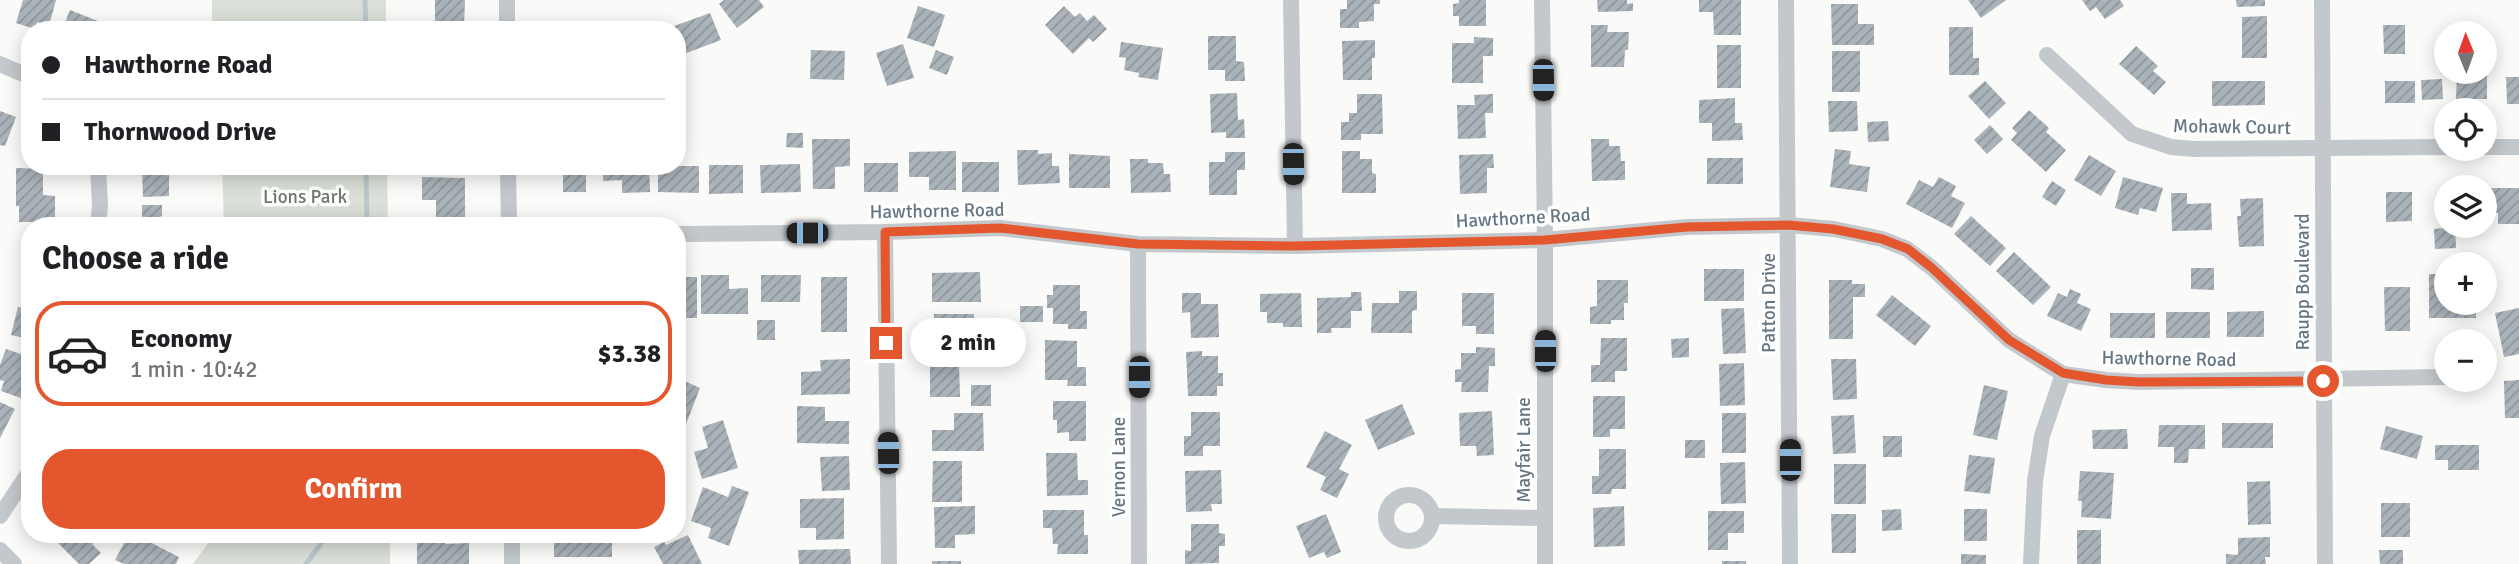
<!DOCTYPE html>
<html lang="en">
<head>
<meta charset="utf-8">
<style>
	body { margin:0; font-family:Signika,sans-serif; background:#f6f6f6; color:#202124; height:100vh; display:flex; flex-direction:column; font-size:26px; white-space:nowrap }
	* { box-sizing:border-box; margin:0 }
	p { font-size:23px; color:#757577 }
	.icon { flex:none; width:38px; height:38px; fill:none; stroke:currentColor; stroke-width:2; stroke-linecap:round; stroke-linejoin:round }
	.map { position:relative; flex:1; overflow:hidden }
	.drawer { position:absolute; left:21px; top:217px; width:665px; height:326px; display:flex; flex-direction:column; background:#fff; border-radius:28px; box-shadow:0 4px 18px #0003 }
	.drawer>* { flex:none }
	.top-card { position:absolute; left:21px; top:21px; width:665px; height:154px; border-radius:28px; box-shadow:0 4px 18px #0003; display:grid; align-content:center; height:154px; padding:0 21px; background:#fff }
	.needle { width:46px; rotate:359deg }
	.fabs { position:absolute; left:2434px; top:21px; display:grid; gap:14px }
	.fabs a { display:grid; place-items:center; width:63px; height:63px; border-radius:50%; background:#fff; box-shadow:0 4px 18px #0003; font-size:35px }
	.end { position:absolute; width:32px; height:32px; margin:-16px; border:9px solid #e4572e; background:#fff; box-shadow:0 0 0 4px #fff }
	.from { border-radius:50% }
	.bubble { position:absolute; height:49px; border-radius:24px; background:#fff; box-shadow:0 4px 18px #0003; font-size:23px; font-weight:800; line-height:49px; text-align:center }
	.car { position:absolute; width:21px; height:42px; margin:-21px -10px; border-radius:9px; box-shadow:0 0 5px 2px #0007; background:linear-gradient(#222 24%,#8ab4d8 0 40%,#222 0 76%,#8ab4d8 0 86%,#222 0) }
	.top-card b { display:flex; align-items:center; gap:24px; height:66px; font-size:26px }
	.top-card b+b { border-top:2px solid #e0e0e0 }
	.top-card i { width:18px; height:18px; background:#202124 }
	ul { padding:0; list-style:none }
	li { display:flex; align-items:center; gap:21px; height:105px; margin:0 14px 10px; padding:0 7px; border:4px solid transparent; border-radius:28px }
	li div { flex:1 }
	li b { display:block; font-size:26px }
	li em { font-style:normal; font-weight:800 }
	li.current { border-color:#e4572e }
	li>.icon { width:63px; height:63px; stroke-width:1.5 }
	h2 { padding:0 21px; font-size:32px; line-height:84px }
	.cta { display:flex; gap:14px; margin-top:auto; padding:14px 21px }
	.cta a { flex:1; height:80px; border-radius:28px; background:#e4572e; color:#fff; font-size:28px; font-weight:800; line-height:80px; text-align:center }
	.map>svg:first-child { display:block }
</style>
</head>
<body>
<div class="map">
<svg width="2519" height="564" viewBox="0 0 2519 564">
	<defs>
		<pattern id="building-hatch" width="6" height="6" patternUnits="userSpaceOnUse" patternTransform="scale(1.75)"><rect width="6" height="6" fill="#aab3b9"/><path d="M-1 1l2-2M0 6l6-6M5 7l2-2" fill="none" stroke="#8e969c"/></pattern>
	</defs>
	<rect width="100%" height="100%" fill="#fafaf8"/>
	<g fill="#dadfd7">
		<rect x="212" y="0" width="174" height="30"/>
		<path d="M222 166H387L388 226H224Z"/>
		<path d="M215 534H390V564H193Z"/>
	</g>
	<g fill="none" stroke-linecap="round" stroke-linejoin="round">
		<g stroke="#bbc7cb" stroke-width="5">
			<path d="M365 0 366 30"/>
			<path d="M366 166 367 226"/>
			<path d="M306 564 328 534"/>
		</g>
	</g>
	<g fill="url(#building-hatch)">
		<path d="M23 0H56L49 26 37 22 35 29 16 23Z"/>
		<path d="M435 0H465L464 26H435Z"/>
		<path d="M724 0H759L764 7 737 28 719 4Z"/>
		<path d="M1347 0H1380V4H1374V21L1359 22V28H1340V9H1347Z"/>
		<path d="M1459 0H1486V26H1459V16H1453V4L1459 3Z"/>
		<path d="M1597 0H1627V4L1633 3V11L1598 12Z"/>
		<path d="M1699 0H1741V35H1714L1713 12H1699Z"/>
		<path d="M1968 0H2006L1981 18Z"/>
		<path d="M2082 0H2120L2124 6 2105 19 2096 7 2090 11Z"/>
		<path d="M2236 0H2265V6L2237 7Z"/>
		<path d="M1831 4H1858V24H1874V45H1832Z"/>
		<path d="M918 6 945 15 934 47 907 38Z"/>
		<path d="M1064 6 1075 17 1080 13 1087 21 1094 15 1107 29 1093 42 1089 38 1073 54 1045 25Z"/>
		<path d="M70 10 108 25 106 30H62Z"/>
		<path d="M710 13 721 40 681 55 677 46V30L666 29Z"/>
		<path d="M2267 16V58H2242V17Z"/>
		<path d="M1591 25H1608L1607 32H1629L1628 50H1625L1624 67H1591Z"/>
		<path d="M2383 25H2405V54H2384Z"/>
		<path d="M1949 27H1973V58H1979V75H1949Z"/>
		<path d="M1208 36H1236V61L1244 62 1245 81H1225V70H1208Z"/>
		<path d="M1474 37 1493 38V56H1483V83H1452V43H1474Z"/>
		<path d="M1375 40V58H1372V80H1343L1342 41Z"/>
		<path d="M1121 42 1163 48 1158 80 1138 77 1139 73 1124 70 1126 58 1119 57Z"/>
		<path d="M903 44 914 78 887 86 876 53Z"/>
		<rect x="1717" y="45" width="24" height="43"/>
		<path d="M2136 46 2158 66 2153 71 2166 82 2154 95 2119 64Z"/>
		<path d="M811 50 845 51 844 80 810 79Z"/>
		<path d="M936 50 954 57 947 75 929 68Z"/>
		<rect x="1832" y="51" width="28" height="41"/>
		<path d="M2457 75H2487V99H2456Z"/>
		<path d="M2506 77H2519V104H2507Z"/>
		<path d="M2442 79 2443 99 2422 100 2421 80Z"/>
		<path d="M1985 81 2006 103 1989 119 1968 96Z"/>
		<path d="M2212 81H2265V105L2212 106Z"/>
		<rect x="2385" y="81" width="30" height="22"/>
		<path d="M1237 93 1238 120 1244 119 1245 138H1226V132L1211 133 1210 94Z"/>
		<path d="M1357 94H1382L1383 134H1361V140H1341V122H1349V113H1357Z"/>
		<path d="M1493 94V113H1485L1486 138 1458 139 1457 105H1475L1474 95Z"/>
		<path d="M1735 98V123H1742L1743 140 1712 141V123H1699V100Z"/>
		<path d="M1828 101H1857L1858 131 1829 132Z"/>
		<path d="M2029 110 2049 128 2046 132 2066 150 2046 172 2011 140 2017 133 2012 128Z"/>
		<path d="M0 111 16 117 5 146 0 145Z"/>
		<path d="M1888 121 1889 141 1868 142 1867 122Z"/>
		<path d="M1990 125 2003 139 1987 154 1974 140Z"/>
		<path d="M787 133H803V148L786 147Z"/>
		<path d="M812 139H850V166L835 167V189H813Z"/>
		<path d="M1591 139H1609V146H1620L1621 161H1625V180L1592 181Z"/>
		<path d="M1835 149 1851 151 1849 164 1870 167 1867 192 1830 187Z"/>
		<path d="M1017 150H1038V154L1052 153V166H1059L1060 183 1018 185Z"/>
		<path d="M956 151V190H929V177H909V152Z"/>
		<path d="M1342 151H1360V159H1372V173L1376 174V193H1342Z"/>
		<path d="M1225 152H1245V170H1237V195H1209V162H1225Z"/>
		<path d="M1069 154 1110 156V188H1069Z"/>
		<path d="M1493 154 1494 168H1487V193L1460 194 1459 155Z"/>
		<path d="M2089 155 2116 171 2101 196 2074 180Z"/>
		<rect x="1707" y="158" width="36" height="26"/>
		<path d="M1130 159H1148V163H1163L1164 174H1170L1171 192 1131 193Z"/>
		<rect x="962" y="162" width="37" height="30"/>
		<rect x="864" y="163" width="34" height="29"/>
		<path d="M800 164 801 192 761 193 760 165Z"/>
		<path d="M709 165H743V193L709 194Z"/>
		<path d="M169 166V196L143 197 142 167Z"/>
		<path d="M548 166H586V192H563V173H548Z"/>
		<path d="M603 166H649L650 192 622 193V180L603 181Z"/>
		<path d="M658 166H699V193L658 192Z"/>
		<path d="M16 168 43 169V195L55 196V222H19V206H16Z"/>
		<path d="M422 177 465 178V220H436V200H422Z"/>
		<path d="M1939 177 1956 186 1951 196 1965 203 1952 228 1906 204 1919 180 1933 187Z"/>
		<path d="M2123 177 2163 188 2156 212 2140 208 2138 215 2115 208Z"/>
		<path d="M2052 181 2066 190 2056 206 2042 197Z"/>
		<path d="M2485 188H2519V224H2498V213H2485Z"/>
		<path d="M2386 192H2412V221L2386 222Z"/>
		<path d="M2171 193H2187V204L2211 203 2212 230 2172 231Z"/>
		<path d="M2263 198 2264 246 2239 247 2237 216H2241L2240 199Z"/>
		<path d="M142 205H162V216L159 217H188V226H155V222H142Z"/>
		<path d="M1971 216 2006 248 1990 266 1954 234Z"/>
		<path d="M2455 227 2456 248 2435 249 2434 229Z"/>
		<path d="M22 238H30V270H23Z"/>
		<path d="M2014 252 2051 287 2033 305 1996 271Z"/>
		<path d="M2191 268H2214V290L2191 289Z"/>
		<rect x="1704" y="269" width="40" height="32"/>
		<path d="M980 272 981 302H932V273Z"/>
		<path d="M2429 274H2446V303H2476V318H2429Z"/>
		<path d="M701 275H729V289L748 288V314H701Z"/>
		<path d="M761 275H801L800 302H761Z"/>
		<rect x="677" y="277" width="20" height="41"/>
		<rect x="821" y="277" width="26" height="55"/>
		<path d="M1597 280H1628V303H1624V320H1611V324H1590V307L1597 306Z"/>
		<path d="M1829 280H1852V284H1865V297H1853V339H1829Z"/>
		<path d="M1053 285H1080V311H1087V329H1068V324H1053V308H1047V295H1053Z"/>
		<path d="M2384 287H2410V331H2385Z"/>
		<path d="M2070 289 2081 294 2077 303 2091 309 2081 331 2047 316 2058 293 2067 297Z"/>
		<path d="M1399 291H1417V310L1412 311V333H1371L1372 303H1399Z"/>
		<path d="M1351 292H1361L1362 311H1351V328H1331L1332 333H1317V298L1351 297Z"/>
		<path d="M1182 293H1201V304H1218L1219 337 1191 338 1190 312 1182 313Z"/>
		<path d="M1301 293 1302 327H1283V323H1267V312H1260V294Z"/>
		<path d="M1462 293H1494V334H1476V326H1462Z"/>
		<path d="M1892 295 1931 326 1915 346 1876 315Z"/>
		<rect x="1020" y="306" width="23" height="16"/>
		<path d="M18 307 30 309V339L11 335Z"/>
		<path d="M1744 308 1746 353 1723 354 1721 309Z"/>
		<path d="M2519 308V354L2504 357 2495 313Z"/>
		<path d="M2264 311V337H2227V312Z"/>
		<rect x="2166" y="312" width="44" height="26"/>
		<rect x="2110" y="313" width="45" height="25"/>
		<path d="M934 314H974V340H957V356H934Z"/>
		<rect x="757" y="320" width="18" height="20"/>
		<path d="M1601 338H1627V371H1615V382H1591V365H1600Z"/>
		<path d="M1689 338V357L1672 358 1671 339Z"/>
		<path d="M1045 340 1077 341V367H1086V386H1067L1068 380H1045Z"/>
		<path d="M1476 347 1495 348V366H1489L1488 392H1461L1462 382H1455V370L1461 369V353H1476Z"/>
		<path d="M6 349 30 357V374L21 398 1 391 4 381 0 380V365Z"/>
		<path d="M1202 351V356H1218V373H1223V386H1217V396H1188L1186 352Z"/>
		<path d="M850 359V394L801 395V372L821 371 820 360Z"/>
		<path d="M1831 359H1856L1857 399 1833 400Z"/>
		<path d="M1744 363 1745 405 1720 406 1719 364Z"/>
		<path d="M930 364H959L960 397H930Z"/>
		<path d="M682 380 700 388 681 437 677 435V391Z"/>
		<path d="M2519 380V418H2505L2504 381Z"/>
		<rect x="971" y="385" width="20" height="21"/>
		<path d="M1984 385 2008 391 1997 440 1973 435Z"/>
		<path d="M1593 396H1625V429H1610V437H1593Z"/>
		<path d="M1053 401H1086V441H1069V432L1057 433V420H1053Z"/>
		<path d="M0 402 15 409 0 438Z"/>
		<path d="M1402 404 1415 434 1378 450 1365 420Z"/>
		<path d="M797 406 825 407V421H849V444L797 443Z"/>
		<path d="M1492 411 1494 455 1477 456 1476 446H1460L1459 413Z"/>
		<path d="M1191 412H1220V446H1203V456H1184V436H1191Z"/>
		<path d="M954 413H983L984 451H932V430H954Z"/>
		<rect x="1722" y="413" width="24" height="40"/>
		<path d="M1854 415 1856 453 1833 454 1831 416Z"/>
		<path d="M723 420 738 468 702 479 694 452 708 448 702 427Z"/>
		<rect x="2222" y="423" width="51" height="25"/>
		<path d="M2159 425H2205V449H2189L2188 463H2174V447H2158Z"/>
		<path d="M2386 426 2423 436 2417 459 2380 449Z"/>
		<path d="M2127 429 2128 449H2093L2092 430Z"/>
		<path d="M1325 431 1352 445 1339 469 1349 474 1337 498 1320 490 1326 477 1306 467Z"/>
		<rect x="1883" y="436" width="19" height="21"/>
		<rect x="1685" y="440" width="20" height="18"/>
		<path d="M2435 445H2479V470H2448V460H2435Z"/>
		<path d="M1599 449H1626V489H1612L1611 494H1592V476H1599Z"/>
		<path d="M1046 453H1077L1078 480H1088V495L1047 496Z"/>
		<path d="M1969 455 1995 458 1990 494 1964 491Z"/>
		<path d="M849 456 850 490 822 491 820 457Z"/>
		<path d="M933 461H962V502H932Z"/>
		<path d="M1745 462 1746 503 1721 504 1720 463Z"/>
		<rect x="1834" y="464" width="32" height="40"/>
		<path d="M1221 470 1222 504H1211L1212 511 1186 512 1185 471Z"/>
		<path d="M2080 471 2114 473 2111 519 2081 517 2082 501H2078Z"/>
		<path d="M2270 481 2271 524 2248 525 2247 482Z"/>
		<path d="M732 486 749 492 729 546 708 538 711 528 691 521 703 487 728 497Z"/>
		<path d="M844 498V539L816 540V528H800V499Z"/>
		<rect x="2381" y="503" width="29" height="34"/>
		<path d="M975 506V534L955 535V548H935L934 507Z"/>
		<path d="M1624 506 1625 546 1594 547 1593 508Z"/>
		<path d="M1901 509 1902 530 1882 531V510Z"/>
		<rect x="1964" y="509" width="23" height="32"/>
		<path d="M1043 510H1084V535H1088V554H1057L1058 544H1053L1052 528H1043Z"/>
		<path d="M1708 511H1744V533H1728V550H1708Z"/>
		<path d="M1326 514 1341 552 1327 558 1324 552 1309 558 1296 526Z"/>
		<path d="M1831 514H1856V553H1832Z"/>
		<path d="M1191 524H1219V533L1225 534V546H1219V563L1185 564V550L1191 551Z"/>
		<rect x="2077" y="530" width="24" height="34"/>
		<path d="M49 534H91L97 540 92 544 101 553 89 564H79Z"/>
		<path d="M129 534H134L179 557 176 564H124L115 560Z"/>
		<path d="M417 534H445V544L469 543V564H417Z"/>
		<rect x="554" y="534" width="58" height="23"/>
		<path d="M688 535 702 564H663L654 547 664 542 666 545Z"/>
		<path d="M2270 537V557H2265L2266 564H2226V554L2238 555V538Z"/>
		<path d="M850 549 851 564H799L798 550Z"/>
		<path d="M2379 550H2403V564H2380Z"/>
		<path d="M1961 554 1986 555V564H1961Z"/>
		<rect x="932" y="561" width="29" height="3"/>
		<rect x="1722" y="561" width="24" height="3"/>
	</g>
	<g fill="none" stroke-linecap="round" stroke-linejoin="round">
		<g stroke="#c3c8cc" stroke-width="16">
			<path d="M507 0V30"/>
			<path d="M1291 0 1295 246"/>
			<path d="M1542 0 1545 240V564"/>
			<path d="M1786 0 1790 564"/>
			<path d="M2322 0 2325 564"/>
			<path d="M2047 55 2132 134 2171 147 2194 149 2446 147"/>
			<path d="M0 64 30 77"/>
			<path d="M2485 147H2519"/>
			<path d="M508 166 509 226"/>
			<path d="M98 226 100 206 98 166"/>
			<path d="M885 232 889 564"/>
			<path d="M677 234 885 232 1000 228 1138 244 1295 246 1545 240 1687 227 1788 225 1834 229 1882 239 1907 249 1932 268 2009 340 2063 374 2106 380 2139 382 2446 377"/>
			<path d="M1138 244 1139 564"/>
			<circle cx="1409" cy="518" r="23"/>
			<path d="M0 516 30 471"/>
			<path d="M1432 516 1544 518"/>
			<path d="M0 550 14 564"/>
			<path d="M512 564V534"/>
			<path d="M2031 564 2035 481 2042 436 2063 374"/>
		</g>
	</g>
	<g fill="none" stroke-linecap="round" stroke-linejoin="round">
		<path stroke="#e4572e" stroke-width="9" d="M886 343 885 232 1000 228 1138 244 1294 246 1545 240 1687 227 1788 225 1833 229 1882 239 1908 249 1932 268 2009 340 2063 373 2106 380 2139 382 2323 381"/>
	</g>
	<g text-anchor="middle" stroke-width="7" stroke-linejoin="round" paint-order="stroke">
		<g font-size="19" fill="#657683" stroke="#fff">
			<text transform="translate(2232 126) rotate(1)" y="7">Mohawk Court</text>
			<text transform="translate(937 210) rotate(-1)" y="7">Hawthorne Road</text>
			<text transform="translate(1523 217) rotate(-3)" y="7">Hawthorne Road</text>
			<text transform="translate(2302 282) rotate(-90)" y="7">Raupp Boulevard</text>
			<text transform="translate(1768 303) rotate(-90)" y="7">Patton Drive</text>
			<text transform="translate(2169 358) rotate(1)" y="7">Hawthorne Road</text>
			<text transform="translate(1523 450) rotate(-90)" y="7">Mayfair Lane</text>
			<text transform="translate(1118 467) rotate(-90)" y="7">Vernon Lane</text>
		</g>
		<g font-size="19" fill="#687a64" stroke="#fff">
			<text x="305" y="203">Lions Park</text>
		</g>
	</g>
</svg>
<div class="fabs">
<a><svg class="needle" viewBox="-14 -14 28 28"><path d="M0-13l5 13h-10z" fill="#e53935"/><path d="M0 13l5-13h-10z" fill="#757577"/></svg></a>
<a><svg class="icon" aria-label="locate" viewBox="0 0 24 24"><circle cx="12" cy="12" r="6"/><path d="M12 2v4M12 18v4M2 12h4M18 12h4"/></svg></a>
<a><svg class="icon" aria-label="layers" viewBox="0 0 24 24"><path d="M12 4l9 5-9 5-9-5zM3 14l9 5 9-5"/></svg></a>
<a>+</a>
<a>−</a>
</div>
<i class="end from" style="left:2323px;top:381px"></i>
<i class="end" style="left:886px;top:343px"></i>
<div class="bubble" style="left:910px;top:318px;width:116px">2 min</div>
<i class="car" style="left:1543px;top:80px;rotate:179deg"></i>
<i class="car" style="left:1293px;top:164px;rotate:179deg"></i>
<i class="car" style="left:807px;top:233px;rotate:270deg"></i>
<i class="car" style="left:1545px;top:351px;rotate:0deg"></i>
<i class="car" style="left:1139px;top:377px;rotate:180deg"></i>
<i class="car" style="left:888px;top:453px;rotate:359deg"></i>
<i class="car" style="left:1790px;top:460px;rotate:0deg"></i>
<div class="top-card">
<b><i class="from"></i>Hawthorne Road</b>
<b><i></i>Thornwood Drive</b>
</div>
<section class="drawer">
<h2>Choose a ride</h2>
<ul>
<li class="current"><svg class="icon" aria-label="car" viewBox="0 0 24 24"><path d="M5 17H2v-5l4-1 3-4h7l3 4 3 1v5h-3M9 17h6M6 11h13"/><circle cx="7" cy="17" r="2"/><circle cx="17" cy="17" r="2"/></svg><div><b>Economy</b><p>1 min · 10:42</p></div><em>$3.38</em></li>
</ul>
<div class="cta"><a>Confirm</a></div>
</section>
</div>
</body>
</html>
